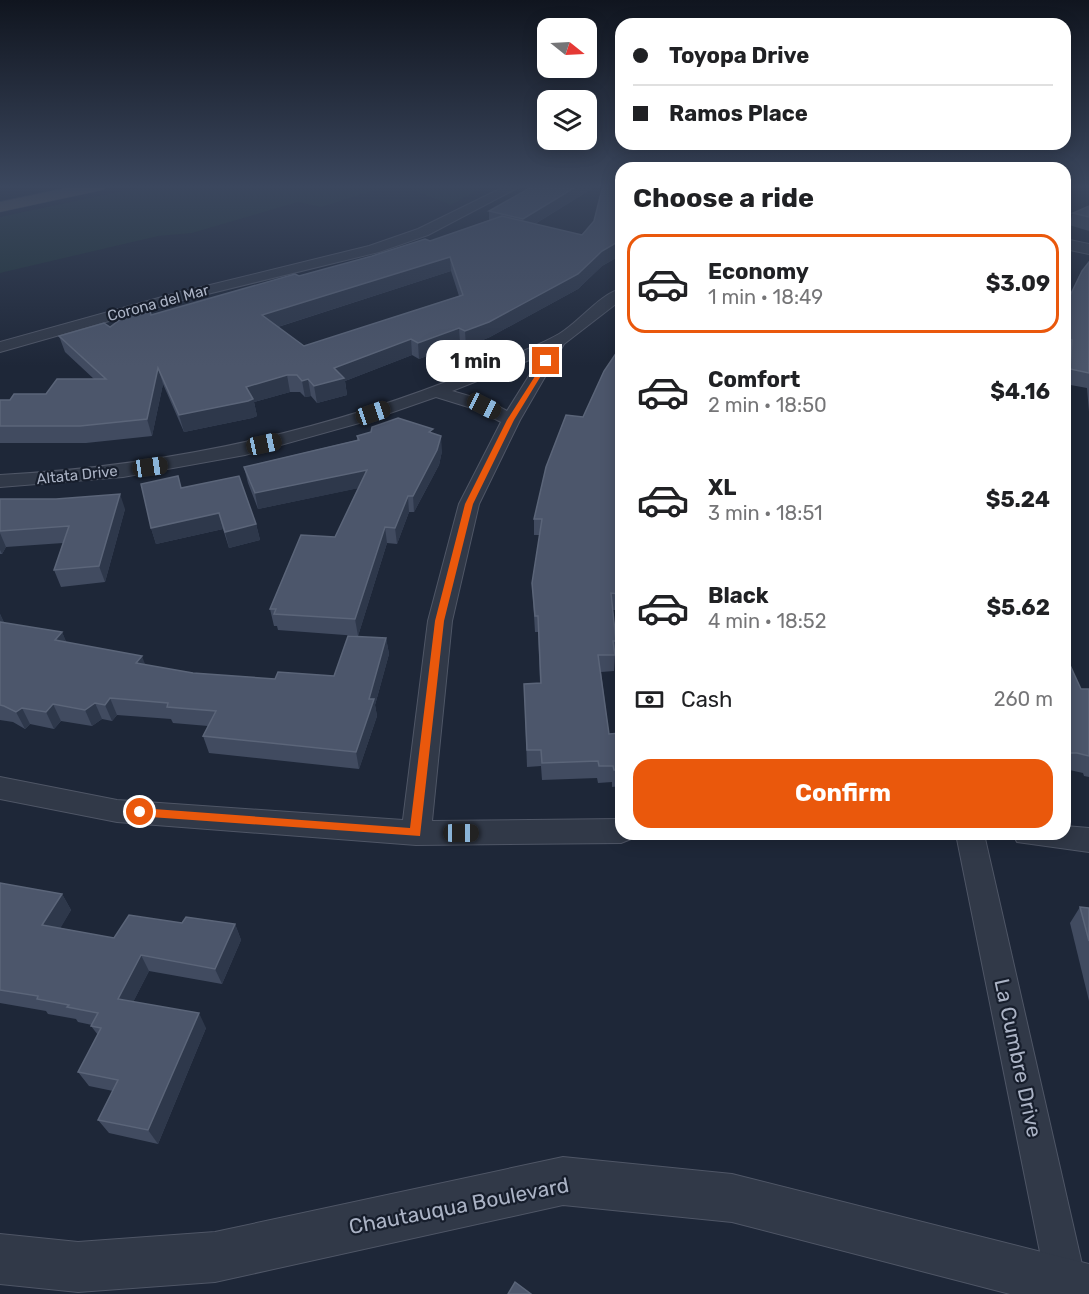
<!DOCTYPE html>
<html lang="en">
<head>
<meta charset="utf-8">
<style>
	body { margin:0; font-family:Rubik,sans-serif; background:#f6f6f6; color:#202124; height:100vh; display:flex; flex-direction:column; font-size:22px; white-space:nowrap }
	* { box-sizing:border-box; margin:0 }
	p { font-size:20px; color:#757577 }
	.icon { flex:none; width:33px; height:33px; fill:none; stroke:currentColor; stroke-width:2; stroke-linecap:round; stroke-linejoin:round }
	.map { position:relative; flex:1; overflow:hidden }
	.side { position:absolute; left:615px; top:162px; width:456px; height:678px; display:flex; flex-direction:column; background:#fff; border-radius:18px; box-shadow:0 3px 15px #0003 }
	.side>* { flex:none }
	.guide { position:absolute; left:615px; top:18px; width:456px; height:132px; border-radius:18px; box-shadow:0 3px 15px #0003; display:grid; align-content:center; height:132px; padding:0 18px; background:#fff }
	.needle { width:39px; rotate:108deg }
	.buttons { position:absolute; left:537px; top:18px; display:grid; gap:12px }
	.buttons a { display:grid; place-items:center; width:60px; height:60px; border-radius:12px; background:#fff; box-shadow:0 3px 15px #0003; font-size:30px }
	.end { position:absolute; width:27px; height:27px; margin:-14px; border:8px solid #ea580c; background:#fff; box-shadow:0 0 0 3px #fff }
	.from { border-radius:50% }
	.bubble { position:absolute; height:42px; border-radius:18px; background:#fff; box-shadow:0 3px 15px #0003; font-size:20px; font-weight:700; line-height:42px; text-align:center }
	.car { position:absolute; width:18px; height:36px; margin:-18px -9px; border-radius:8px; box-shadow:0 0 4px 2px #0007; background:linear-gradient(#222 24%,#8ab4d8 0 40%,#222 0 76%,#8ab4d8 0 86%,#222 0) }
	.guide b { display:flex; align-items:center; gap:21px; height:57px; font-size:22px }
	.guide b+b { border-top:2px solid #e0e0e0 }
	.guide i { width:15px; height:15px; background:#202124 }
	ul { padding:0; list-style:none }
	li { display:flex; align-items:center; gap:18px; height:99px; margin:0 12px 9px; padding:0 6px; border:3px solid transparent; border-radius:18px }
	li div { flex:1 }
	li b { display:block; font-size:22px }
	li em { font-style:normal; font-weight:700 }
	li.active { border-color:#ea580c }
	li>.icon { width:54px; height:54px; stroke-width:1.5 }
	h2 { padding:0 18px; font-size:27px; line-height:72px }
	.pay { display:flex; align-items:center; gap:15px; height:66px; padding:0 18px; font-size:22px }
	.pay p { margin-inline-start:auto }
	.action { display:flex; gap:12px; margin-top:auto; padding:12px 18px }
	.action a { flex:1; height:69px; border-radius:18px; background:#ea580c; color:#fff; font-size:24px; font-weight:700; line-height:69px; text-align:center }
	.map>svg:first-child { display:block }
</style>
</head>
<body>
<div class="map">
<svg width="1089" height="1294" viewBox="0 0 1089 1294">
	<rect width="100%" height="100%" fill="#1e2738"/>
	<g fill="#203439">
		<path d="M151 185H391L321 207 298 202 192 233 158 236 0 273V217Z"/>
		<path d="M401 185H486L451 205Z"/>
	</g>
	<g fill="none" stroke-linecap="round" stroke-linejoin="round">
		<defs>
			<g id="minor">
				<path d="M508 185H523L428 235 379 252 183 300 0 352V342L173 294 369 246 418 229Z"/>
				<path d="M621 289V300L564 344 520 420 479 504 452 621 432 821 621 819V834H634L631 839 621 843 416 845 117 822 0 799V777L117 800 403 820 428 621 459 504 501 422 478 410 436 397 370 420 245 455 123 477 0 487V475C165 466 323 433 476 370 503 358 533 349 559 334 578 323 601 293 621 289ZM542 355 507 411 490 402 452 391Z"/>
				<path d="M1065 826 1089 828V852L1017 842 1013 834H1065Z"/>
				<path d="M956 834H984L1086 1282 1081 1294H1051L1046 1282Z"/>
			</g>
			<g id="tertiary">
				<path d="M1065 239 1089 244V254L1065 249Z"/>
				<path d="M563 1157 732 1174 1089 1264V1294H1010L732 1222 563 1205 215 1282 78 1292 0 1284V1234L78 1242 215 1232Z"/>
			</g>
			<path id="trunk" d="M79 185H110L102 190 0 212V202Z"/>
		</defs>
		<use href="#minor" stroke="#4f5666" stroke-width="2"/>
		<use href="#tertiary" stroke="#4f5666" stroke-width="2"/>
		<use href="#trunk" stroke="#3c4352" stroke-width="1"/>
		<use href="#minor" fill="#313948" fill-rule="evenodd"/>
		<use href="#tertiary" fill="#313948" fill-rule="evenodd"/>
		<use href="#trunk" fill="#5f5e5c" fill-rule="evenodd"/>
	</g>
	<g fill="#414b60" fill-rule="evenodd">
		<path d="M598 185 535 224 582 235 594 221 621 185V251L616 258 602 266 578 289 490 337 466 347 460 343 419 359 412 355 345 381 347 395 317 403 311 396 305 397 300 392H290L254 402 257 416 252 418 184 432 163 384 152 436 86 443H0V400H10L46 394 94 379 65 352 59 336 110 327 151 315 430 241 489 220V211ZM451 271 459 296 304 346 278 327Z"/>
		<path d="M1089 206V231L1069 225 1073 213Z"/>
		<path d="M1089 262V412L1087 388 1065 384 1066 354H1065V306Z"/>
		<path d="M583 417 619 594 618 610H613L616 641 614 671 601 672 609 734 621 733V786L612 787V782L598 783 597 778 542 780 541 766 527 767 524 684 540 683 538 632H535L532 583 540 535H534V519Z"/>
		<path d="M434 434 442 451 439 465 414 512H409L397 544 387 543 358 636 278 630 277 626H274L270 609 335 537 358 488 258 509 248 483 244 467 357 440V436Z"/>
		<path d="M181 488 256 524 260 540 229 548 223 529 156 544 151 528Z"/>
		<path d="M0 499 125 509 105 582 61 587 54 570 63 543 6 547 2 554H0Z"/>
		<path d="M0 614 4 623 62 632 66 642 145 665 193 673 275 679 334 676 386 638 389 654 375 705 377 716 359 769 209 753 203 736 208 726 173 723 171 719 117 715 112 721 102 719 92 726 61 721 54 729 30 724 25 729 13 722 0 720Z"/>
		<path d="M1065 663 1081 689H1089V777L1084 776 1083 773 1065 769Z"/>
		<path d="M0 883 62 894 71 910 60 928 114 938 182 923 235 924 241 940 222 984 149 971 133 1002 206 1028 158 1144 109 1133 98 1120 113 1091 89 1086 78 1072 98 1035 91 1026 92 1025 78 1022 76 1019 48 1014 46 1011 0 1003Z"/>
		<path d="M1080 907 1089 908V1001L1070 923Z"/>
	</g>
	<g fill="#2e384b">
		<path d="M579 185H598L523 231V219Z"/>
		<path d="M621 238V251L616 258 602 266 578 289 490 337 466 347 465 331 602 251Z"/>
		<path d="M450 257 451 271 265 331 262 315Z"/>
		<path d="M459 328 460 343 419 359 418 343Z"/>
		<path d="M411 339 412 355 345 381 347 395 317 403 314 386 334 368Z"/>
		<path d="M158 368 163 384 152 436 147 419Z"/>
		<path d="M287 375 290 392 254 402 257 416 252 418 184 432 179 415 246 387Z"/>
		<path d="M308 379 311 396 305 397 302 381Z"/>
		<path d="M441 436 442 451 439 465 414 512 413 496Z"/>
		<path d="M367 470 369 486 258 509 255 493Z"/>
		<path d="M120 494 125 509 105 582 99 566Z"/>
		<path d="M408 496 409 512 397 544 395 528Z"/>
		<path d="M219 513 223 529 156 544 151 528Z"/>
		<path d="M256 524 260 540 229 548 225 532Z"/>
		<path d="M385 527 387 543 358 636 355 619Z"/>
		<path d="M0 533 6 547 2 554 0 550Z"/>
		<path d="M0 614 8 630 0 636Z"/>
		<path d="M62 632 69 648 55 640Z"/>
		<path d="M386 638 389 654 375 705 377 716 359 769 356 752 369 699Z"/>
		<path d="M142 656 148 672 136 663Z"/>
		<path d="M110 698 117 715 112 721 105 705Z"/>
		<path d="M95 703 102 719 92 726 85 710Z"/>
		<path d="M53 704 61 721 54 729 46 712Z"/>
		<path d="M22 708 30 724 25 729 16 712Z"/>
		<path d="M62 894 71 910 53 941 42 925Z"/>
		<path d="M235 924 241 940 222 984 215 969Z"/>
		<path d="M141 955 149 971 127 1014 118 999Z"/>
		<path d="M199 1013 206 1028 158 1144 148 1130Z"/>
	</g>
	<g fill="#4c566b" stroke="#5b6579" stroke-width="1.5" fill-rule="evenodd">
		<path d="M535 185H579L523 219 489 211Z"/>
		<path d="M603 185H621V238L616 243 602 251 578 274 489 322 465 331 459 328 418 343 411 339 334 368 344 378 314 386 308 379 302 381 297 375H287L246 387 253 399 248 401 179 415 158 368 147 419 80 426H0V400H10L14 394H46L57 379H106L59 336 104 323 110 327 121 319 130 315 150 310 151 315 295 274 299 276 372 256 425 239 430 241 502 216 582 235 594 221ZM450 257 463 295 304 346 262 315Z"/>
		<path d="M1089 206V217L1073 213Z"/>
		<path d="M1089 262V373L1070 369 1072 340 1065 337V306L1082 271Z"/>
		<path d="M621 346V563L619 594 611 593 616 641H613L615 655H598L609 734 621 733V770H614L613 766H599L598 761 542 763 541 750H527L524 684 541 683 538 616H535L532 583 542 519H534L546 467 566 415 583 417 604 371Z"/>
		<path d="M398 418 433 429 429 432 441 436 437 450 413 496H408L395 528 385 527 355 619 274 614 276 609H270L301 535 335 537 367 470 255 493 244 467 359 440 357 436 371 432 372 427Z"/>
		<path d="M178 476 181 488 239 476 256 524 225 532 219 513 151 528 141 484Z"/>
		<path d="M120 494 99 566 54 570 69 526 0 531V499H56Z"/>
		<path d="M0 622 62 632 55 640 142 656 136 663 193 673 275 679 278 672 334 676 348 636 386 638 369 699H374L356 752 203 736 216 711 167 707 168 703 110 698 105 705 95 703 85 710 53 704 46 712 22 708 16 712 4 706 0 705Z"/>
		<path d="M1065 663H1069L1081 689H1089V756L1077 753H1065Z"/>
		<path d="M0 883 62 894 42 925 114 938 129 915 182 923 186 917 235 924 215 969 141 955 118 999 199 1013 148 1130 98 1120 118 1080 78 1072 101 1028 91 1026 98 1013 67 1007 69 1005 37 999 38 996 0 990Z"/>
		<path d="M1080 907 1089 908V941Z"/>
		<path d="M515 1282 531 1294H508Z"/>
	</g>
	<linearGradient id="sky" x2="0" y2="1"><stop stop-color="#10151f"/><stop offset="0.51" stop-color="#3b475e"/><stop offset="1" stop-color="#3b475e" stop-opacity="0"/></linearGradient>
	<rect width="1089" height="366" fill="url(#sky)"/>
	<path fill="#ea580c" d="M546 359 550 361 514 420 473 504 444 621 420 836 136 816V809L140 808 410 828 435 621 465 504 507 420Z"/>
	<g text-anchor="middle" stroke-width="4.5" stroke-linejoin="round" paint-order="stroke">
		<g font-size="15" fill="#abb3c5" stroke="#171e2c">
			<text transform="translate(158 303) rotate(-15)" y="5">Corona del Mar</text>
			<text transform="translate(77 475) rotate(-6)" y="5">Altata Drive</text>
		</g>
		<g font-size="21" fill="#abb3c5" stroke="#171e2c">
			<text transform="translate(1018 1058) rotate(78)" y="7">La Cumbre Drive</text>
			<text transform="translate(459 1206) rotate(-11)" y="7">Chautauqua Boulevard</text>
		</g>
	</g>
</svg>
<div class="buttons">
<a><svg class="needle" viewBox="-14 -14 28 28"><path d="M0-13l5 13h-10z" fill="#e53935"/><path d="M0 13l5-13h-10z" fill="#757577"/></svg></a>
<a><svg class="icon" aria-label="layers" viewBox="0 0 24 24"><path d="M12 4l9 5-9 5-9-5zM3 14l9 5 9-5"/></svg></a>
</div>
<i class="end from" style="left:140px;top:812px"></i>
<i class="end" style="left:546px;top:361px"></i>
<div class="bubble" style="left:426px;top:340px;width:99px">1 min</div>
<i class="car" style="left:484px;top:406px;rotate:117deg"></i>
<i class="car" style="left:373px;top:413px;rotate:71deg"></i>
<i class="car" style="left:264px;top:444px;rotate:78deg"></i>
<i class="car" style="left:150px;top:467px;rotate:82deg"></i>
<i class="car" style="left:461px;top:833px;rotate:90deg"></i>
<div class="guide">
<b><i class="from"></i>Toyopa Drive</b>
<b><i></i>Ramos Place</b>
</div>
<section class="side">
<h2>Choose a ride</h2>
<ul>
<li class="active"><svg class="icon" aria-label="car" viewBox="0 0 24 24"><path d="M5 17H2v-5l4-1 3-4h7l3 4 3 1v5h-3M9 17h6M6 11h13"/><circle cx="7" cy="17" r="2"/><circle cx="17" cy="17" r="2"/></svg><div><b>Economy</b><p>1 min · 18:49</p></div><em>$3.09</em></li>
<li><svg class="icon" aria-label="car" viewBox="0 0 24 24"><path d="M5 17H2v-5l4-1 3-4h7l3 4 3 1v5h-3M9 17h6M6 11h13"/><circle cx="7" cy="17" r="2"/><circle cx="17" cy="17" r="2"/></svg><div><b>Comfort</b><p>2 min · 18:50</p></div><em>$4.16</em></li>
<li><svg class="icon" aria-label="car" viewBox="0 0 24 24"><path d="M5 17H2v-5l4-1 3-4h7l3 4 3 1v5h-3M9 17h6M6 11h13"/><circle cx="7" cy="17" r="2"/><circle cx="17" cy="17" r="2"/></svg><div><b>XL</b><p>3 min · 18:51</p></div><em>$5.24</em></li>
<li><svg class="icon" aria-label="car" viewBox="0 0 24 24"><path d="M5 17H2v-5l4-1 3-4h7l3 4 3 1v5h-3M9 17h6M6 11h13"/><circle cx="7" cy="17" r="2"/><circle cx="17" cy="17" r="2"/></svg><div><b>Black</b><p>4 min · 18:52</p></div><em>$5.62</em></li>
</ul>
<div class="pay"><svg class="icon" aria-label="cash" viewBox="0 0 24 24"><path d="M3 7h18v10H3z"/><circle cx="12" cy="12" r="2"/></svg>Cash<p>260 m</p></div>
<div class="action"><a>Confirm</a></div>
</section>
</div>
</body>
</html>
